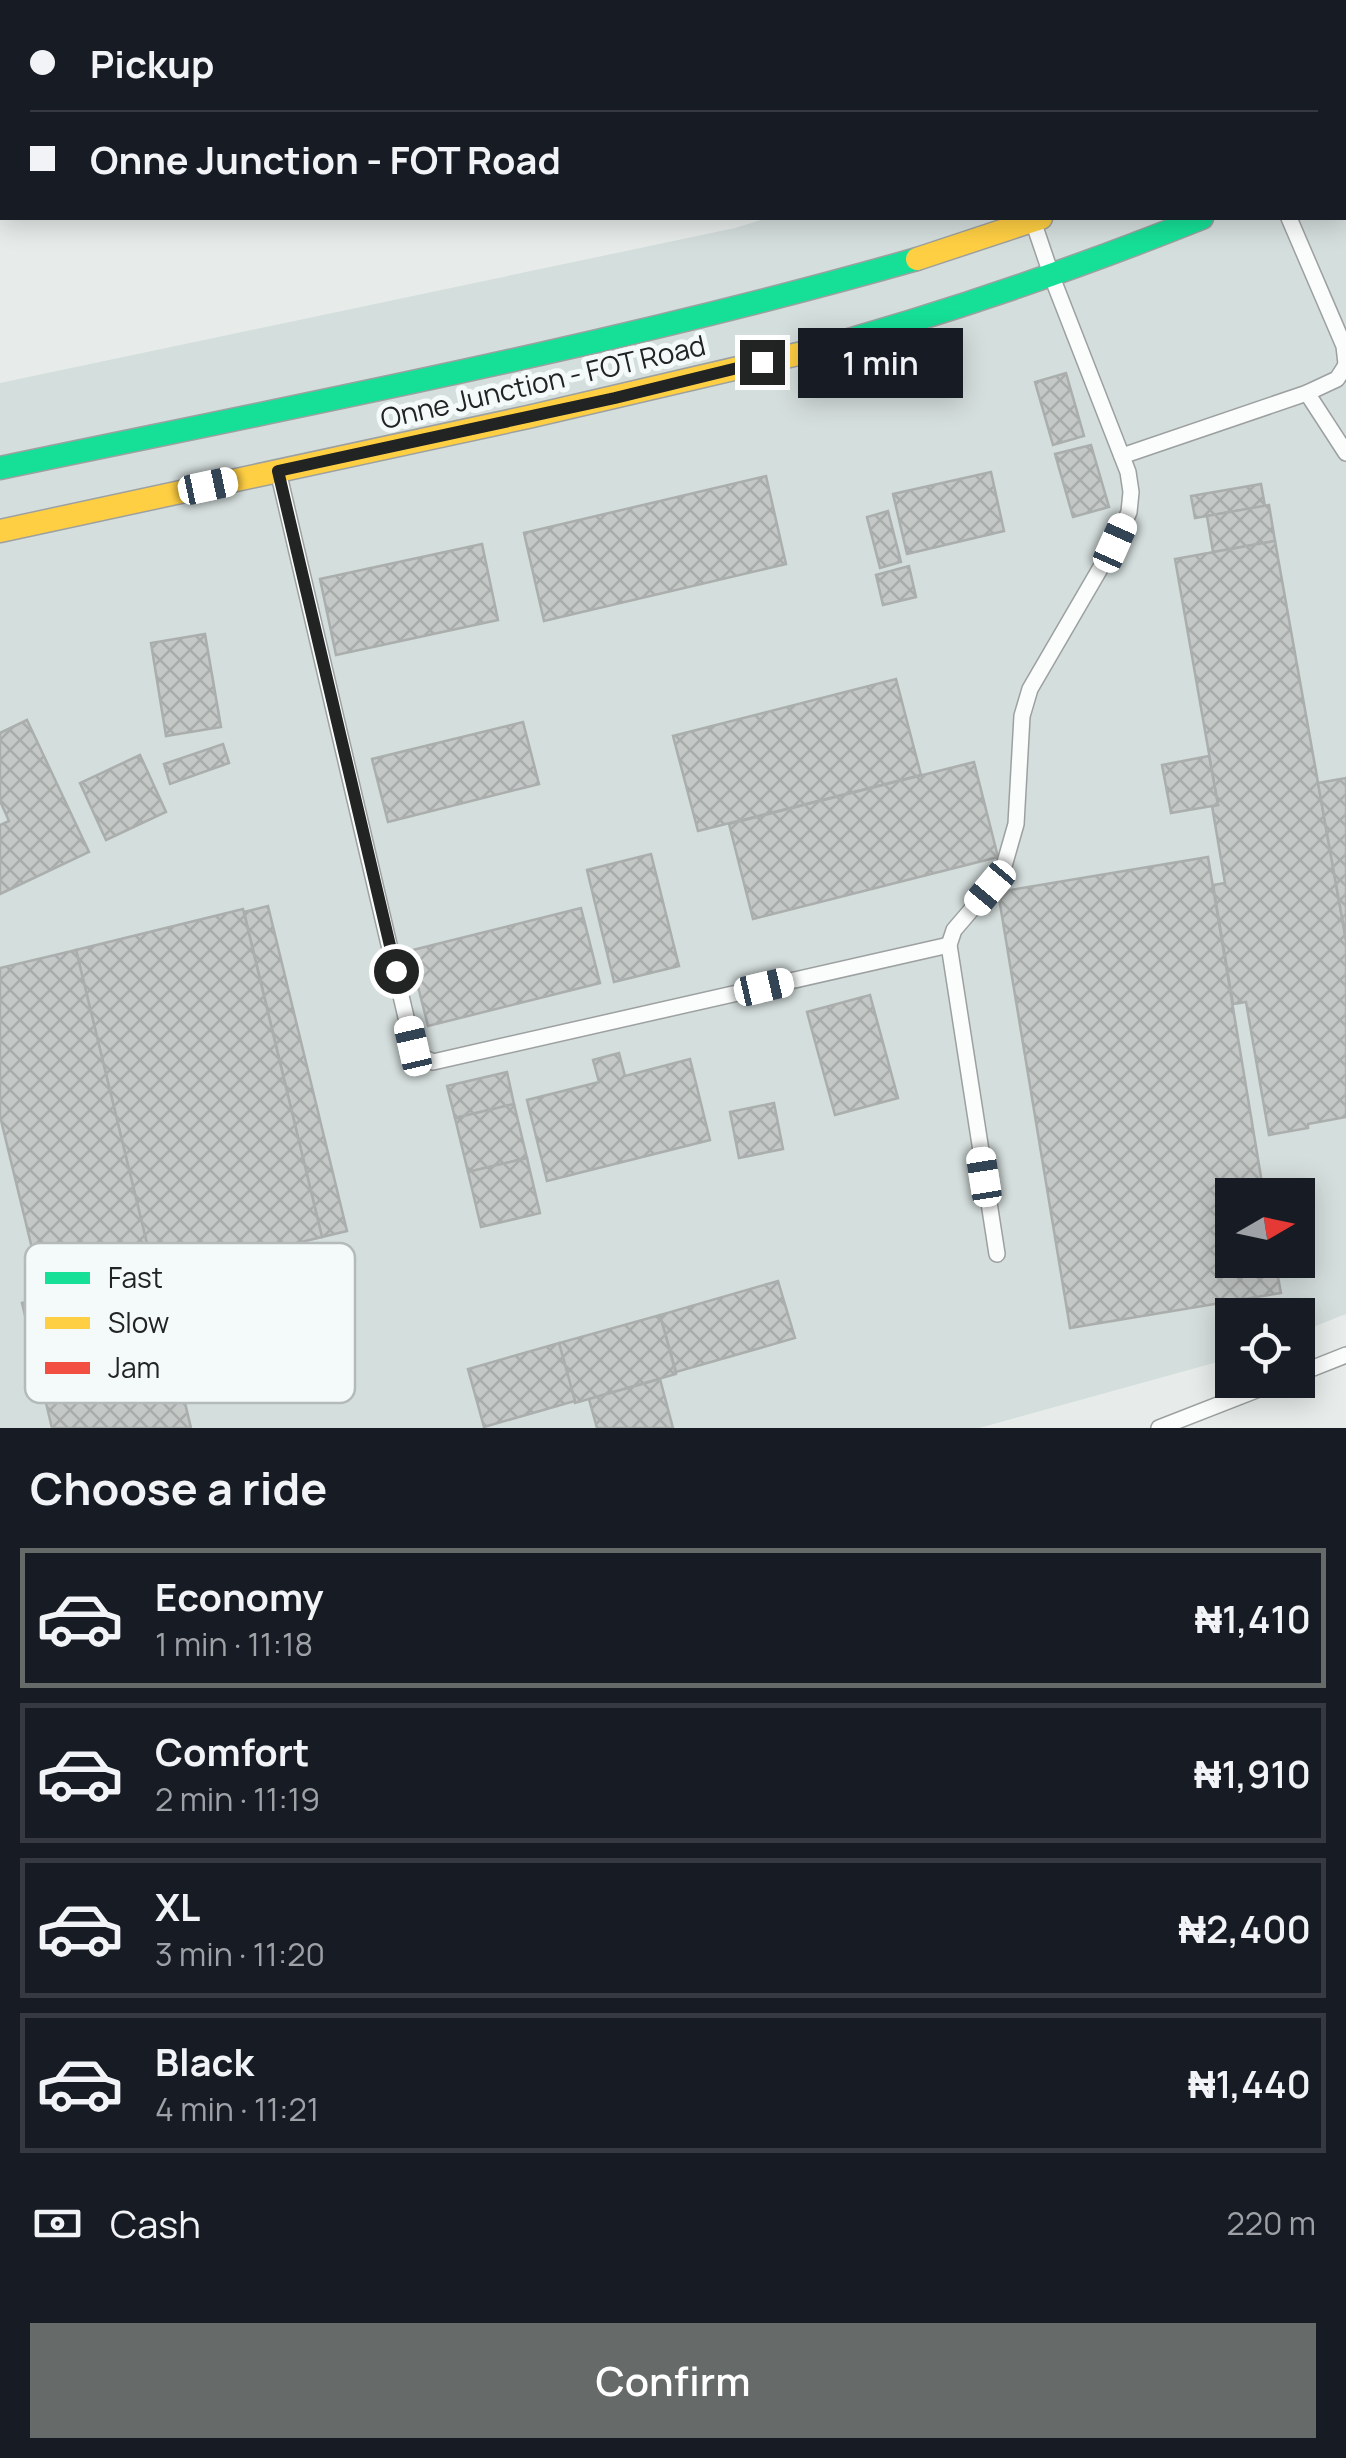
<!DOCTYPE html>
<html lang="en">
<head>
<meta charset="utf-8">
<style>
	body { margin:0; font-family:Manrope,sans-serif; background:#242831; color:#f1f3f6; height:100vh; display:flex; flex-direction:column; font-size:38px; white-space:nowrap }
	* { box-sizing:border-box; margin:0 }
	p { font-size:32px; color:#9ea1a6 }
	.icon { flex:none; width:55px; height:55px; fill:none; stroke:currentColor; stroke-width:2; stroke-linecap:round; stroke-linejoin:round }
	.map { position:relative; height:1428px; overflow:hidden }
	.sheet { display:flex; flex-direction:column; background:#171b24; flex:1 }
	.sheet>* { flex:none }
	.top-card { position:absolute; left:0px; top:0px; width:1348px; height:220px; box-shadow:0 5px 25px #0003; display:grid; align-content:center; height:220px; padding:0 30px; background:#171b24 }
	.needle { width:65px; rotate:81deg }
	.buttons { position:absolute; left:1215px; top:1178px; display:grid; gap:20px }
	.buttons a { display:grid; place-items:center; width:100px; height:100px; border-radius:0px; background:#171b24; box-shadow:0 5px 25px #0003; font-size:50px }
	.end { position:absolute; width:45px; height:45px; margin:-22px; border:12px solid #212423; background:#fff; box-shadow:0 0 0 5px #fff }
	.from { border-radius:50% }
	.bubble { position:absolute; height:70px; border-radius:0px; background:#171b24; box-shadow:0 5px 25px #0003; font-size:32px; font-weight:600; line-height:70px; text-align:center }
	.car { position:absolute; width:30px; height:60px; margin:-30px -15px; border-radius:12px; box-shadow:0 0 8px 2px #0007; background:linear-gradient(#fff 24%,#345 0 40%,#fff 0 76%,#345 0 86%,#fff 0) }
	.top-card b { display:flex; align-items:center; gap:35px; height:95px; font-size:38px }
	.top-card b+b { border-top:2px solid #363941 }
	.top-card i { width:25px; height:25px; background:#f1f3f6 }
	ul { padding:0; list-style:none }
	li { display:flex; align-items:center; gap:30px; height:140px; margin:0 20px 15px; padding:0 10px; border:5px solid #363941; border-radius:0px }
	li div { flex:1 }
	li b { display:block; font-size:38px }
	li em { font-style:normal; font-weight:600 }
	li.on { border-color:#666a69 }
	li>.icon { width:90px; height:90px; stroke-width:1.5 }
	h2 { padding:0 30px; font-size:45px; line-height:120px }
	.pay { display:flex; align-items:center; gap:25px; height:110px; padding:0 30px; font-size:38px }
	.pay p { margin-inline-start:auto }
	.button { display:flex; gap:20px; margin-top:auto; padding:20px 30px }
	.button a { flex:1; height:115px; border-radius:0px; background:#666a69; color:#fff; font-size:40px; font-weight:600; line-height:115px; text-align:center }
	.map>svg:first-child { display:block }
</style>
</head>
<body>
<div class="map">
<svg width="1346" height="1428" viewBox="0 0 1346 1428">
	<defs>
		<pattern id="building-cross-hatch" width="8" height="8" patternUnits="userSpaceOnUse" patternTransform="scale(2.5)"><rect width="8" height="8" fill="#c4c8c7"/><path d="M0 0l8 8M0 8l8-8" fill="none" stroke="#a8acab"/></pattern>
	</defs>
	<rect width="100%" height="100%" fill="#e7eceb"/>
	<path fill="#d4dedc" fill-rule="evenodd" d="M1346 2V1314L1298 1333V1315H1232V1358L979 1428H0V383L735 228 767 218H1345ZM1232 1195H1298V1260H1232Z"/>
	<g fill="url(#building-cross-hatch)" stroke="#aaaead" stroke-width="2.5">
		<path d="M1066 373 1084 436 1053 445 1035 382Z"/>
		<path d="M1091 445 1109 507 1073 517 1055 454Z"/>
		<path d="M991 472 1004 531 907 554 893 494Z"/>
		<path d="M766 476 786 564 544 621 524 533Z"/>
		<path d="M1261 484 1265 506 1195 518 1191 496Z"/>
		<path d="M1269 505 1275 541 1213 552 1207 516Z"/>
		<path d="M888 511 901 562 880 568 867 517Z"/>
		<path d="M1275 541 1346 940V1117L1308 1124V1128L1269 1135 1246 1002 1233 1004 1213 885 1225 883 1212 806 1218 805 1175 559Z"/>
		<path d="M482 544 498 620 336 655 320 579Z"/>
		<path d="M909 566 916 597 883 605 876 575Z"/>
		<path d="M205 634 221 727 166 736 151 643Z"/>
		<path d="M896 679 921 775 698 831 673 736Z"/>
		<path d="M27 720 89 852 0 894V825L9 821 0 801V733Z"/>
		<path d="M523 722 539 784 388 822 372 759Z"/>
		<path d="M223 744 229 763 170 784 164 764Z"/>
		<path d="M140 755 166 812 106 840 80 783Z"/>
		<path d="M1209 756 1218 805 1171 813 1162 765Z"/>
		<path d="M974 762 998 857 753 919 729 824Z"/>
		<path d="M1346 778V940L1318 783Z"/>
		<path d="M651 854 679 966 614 982 587 870Z"/>
		<path d="M1208 857 1264 1195H1232V1260H1275L1281 1293 1070 1328 998 892Z"/>
		<path d="M268 906 347 1231 322 1237 244 912Z"/>
		<path d="M581 908 600 983 428 1026 409 951Z"/>
		<path d="M243 909 322 1237 155 1277 76 950Z"/>
		<path d="M76 950 155 1277 191 1428H52L22 1303 44 1298 0 1116V968Z"/>
		<path d="M870 995 898 1098 835 1115 807 1012Z"/>
		<path d="M619 1053 625 1076 690 1059 710 1140 547 1181 527 1100 599 1082 593 1060Z"/>
		<path d="M507 1072 514 1104 455 1118 447 1086Z"/>
		<path d="M774 1103 783 1149 739 1158 730 1112Z"/>
		<path d="M514 1104 527 1158 468 1172 455 1118Z"/>
		<path d="M527 1158 540 1213 481 1227 468 1172Z"/>
		<path d="M778 1281 795 1338 676 1372 660 1315Z"/>
		<path d="M660 1315 676 1374 575 1403 559 1343Z"/>
		<path d="M559 1343 575 1401 484 1427 468 1369Z"/>
		<path d="M660 1379 673 1428H597L589 1399Z"/>
	</g>
	<g fill="none" stroke-linecap="round" stroke-linejoin="round">
		<defs>
			<g id="lane">
				<path d="M1289 218 1344 346 1346 364"/>
				<path d="M1307 393 1346 453"/>
				<path d="M1122 456 1307 393 1337 379 1346 365"/>
				<path d="M278 471 413 1047 423 1057 433 1062 949 945"/>
				<path d="M997 1254 949 945 954 930 990 888 1004 866 1016 824 1022 716 1030 689 1115 543 1129 512 1131 492 1128 472 1052 277 1034 224"/>
				<path d="M1298 1374 1346 1355"/>
				<path d="M1159 1428 1282 1380"/>
			</g>
			<g id="fast">
				<path d="M1345 153 1346 152"/>
				<path d="M798 354C936 317 1069 271 1202 218"/>
				<path d="M0 468C306 404 616 345 917 259"/>
			</g>
			<g id="slow">
				<path d="M917 259 1041 218"/>
				<path d="M0 531 528 417 798 354"/>
			</g>
			<path id="jam" d="M1345 87H1346"/>
		</defs>
		<use href="#lane" stroke="#9da0a0" stroke-width="18"/>
		<use href="#fast" stroke="#9da0a0" stroke-width="25"/>
		<use href="#slow" stroke="#9da0a0" stroke-width="25"/>
		<use href="#jam" stroke="#9da0a0" stroke-width="25"/>
		<use href="#lane" stroke="#fbfcfc" stroke-width="15"/>
		<use href="#fast" stroke="#16e098" stroke-width="22"/>
		<use href="#slow" stroke="#ffcf43" stroke-width="22"/>
		<use href="#jam" stroke="#f24e42" stroke-width="22"/>
	</g>
	<g fill="none" stroke-linecap="round" stroke-linejoin="round">
		<path stroke="#212423" stroke-width="12" d="M396 971 278 471 615 398 762 362"/>
	</g>
	<g text-anchor="middle" stroke-width="10" stroke-linejoin="round" paint-order="stroke">
		<g font-size="28" fill="#212423" stroke="#f3faf9">
			<text transform="translate(543 382) rotate(-13)" y="10">Onne Junction - FOT Road</text>
		</g>
	</g>
	<rect x="25" y="1243" width="330" height="160" rx="15" fill="#f3faf9" stroke="#b4bab9" stroke-width="2.5"/>
	<rect x="45" y="1272" width="45" height="12" fill="#16e098"/>
	<rect x="45" y="1317" width="45" height="12" fill="#ffcf43"/>
	<rect x="45" y="1362" width="45" height="12" fill="#f24e42"/>
	<g font-size="28" fill="#212423">
		<text x="108" y="1288">Fast</text>
		<text x="108" y="1333">Slow</text>
		<text x="108" y="1378">Jam</text>
	</g>
</svg>
<div class="buttons">
<a><svg class="needle" viewBox="-14 -14 28 28"><path d="M0-13l5 13h-10z" fill="#e53935"/><path d="M0 13l5-13h-10z" fill="#9ea1a6"/></svg></a>
<a><svg class="icon" aria-label="locate" viewBox="0 0 24 24"><circle cx="12" cy="12" r="6"/><path d="M12 2v4M12 18v4M2 12h4M18 12h4"/></svg></a>
</div>
<i class="end from" style="left:396px;top:971px"></i>
<i class="end" style="left:762px;top:362px"></i>
<div class="bubble" style="left:798px;top:328px;width:165px">1 min</div>
<i class="car" style="left:208px;top:486px;rotate:78deg"></i>
<i class="car" style="left:1115px;top:543px;rotate:24deg"></i>
<i class="car" style="left:990px;top:888px;rotate:220deg"></i>
<i class="car" style="left:764px;top:987px;rotate:77deg"></i>
<i class="car" style="left:413px;top:1046px;rotate:347deg"></i>
<i class="car" style="left:984px;top:1177px;rotate:351deg"></i>
<div class="top-card">
<b><i class="from"></i>Pickup</b>
<b><i></i>Onne Junction - FOT Road</b>
</div>
</div>
<section class="sheet">
<h2>Choose a ride</h2>
<ul>
<li class="on"><svg class="icon" aria-label="car" viewBox="0 0 24 24"><path d="M5 17H2v-5l4-1 3-4h7l3 4 3 1v5h-3M9 17h6M6 11h13"/><circle cx="7" cy="17" r="2"/><circle cx="17" cy="17" r="2"/></svg><div><b>Economy</b><p>1 min · 11:18</p></div><em>₦1,410</em></li>
<li><svg class="icon" aria-label="car" viewBox="0 0 24 24"><path d="M5 17H2v-5l4-1 3-4h7l3 4 3 1v5h-3M9 17h6M6 11h13"/><circle cx="7" cy="17" r="2"/><circle cx="17" cy="17" r="2"/></svg><div><b>Comfort</b><p>2 min · 11:19</p></div><em>₦1,910</em></li>
<li><svg class="icon" aria-label="car" viewBox="0 0 24 24"><path d="M5 17H2v-5l4-1 3-4h7l3 4 3 1v5h-3M9 17h6M6 11h13"/><circle cx="7" cy="17" r="2"/><circle cx="17" cy="17" r="2"/></svg><div><b>XL</b><p>3 min · 11:20</p></div><em>₦2,400</em></li>
<li><svg class="icon" aria-label="car" viewBox="0 0 24 24"><path d="M5 17H2v-5l4-1 3-4h7l3 4 3 1v5h-3M9 17h6M6 11h13"/><circle cx="7" cy="17" r="2"/><circle cx="17" cy="17" r="2"/></svg><div><b>Black</b><p>4 min · 11:21</p></div><em>₦1,440</em></li>
</ul>
<div class="pay"><svg class="icon" aria-label="cash" viewBox="0 0 24 24"><path d="M3 7h18v10H3z"/><circle cx="12" cy="12" r="2"/></svg>Cash<p>220 m</p></div>
<div class="button"><a>Confirm</a></div>
</section>
</body>
</html>
